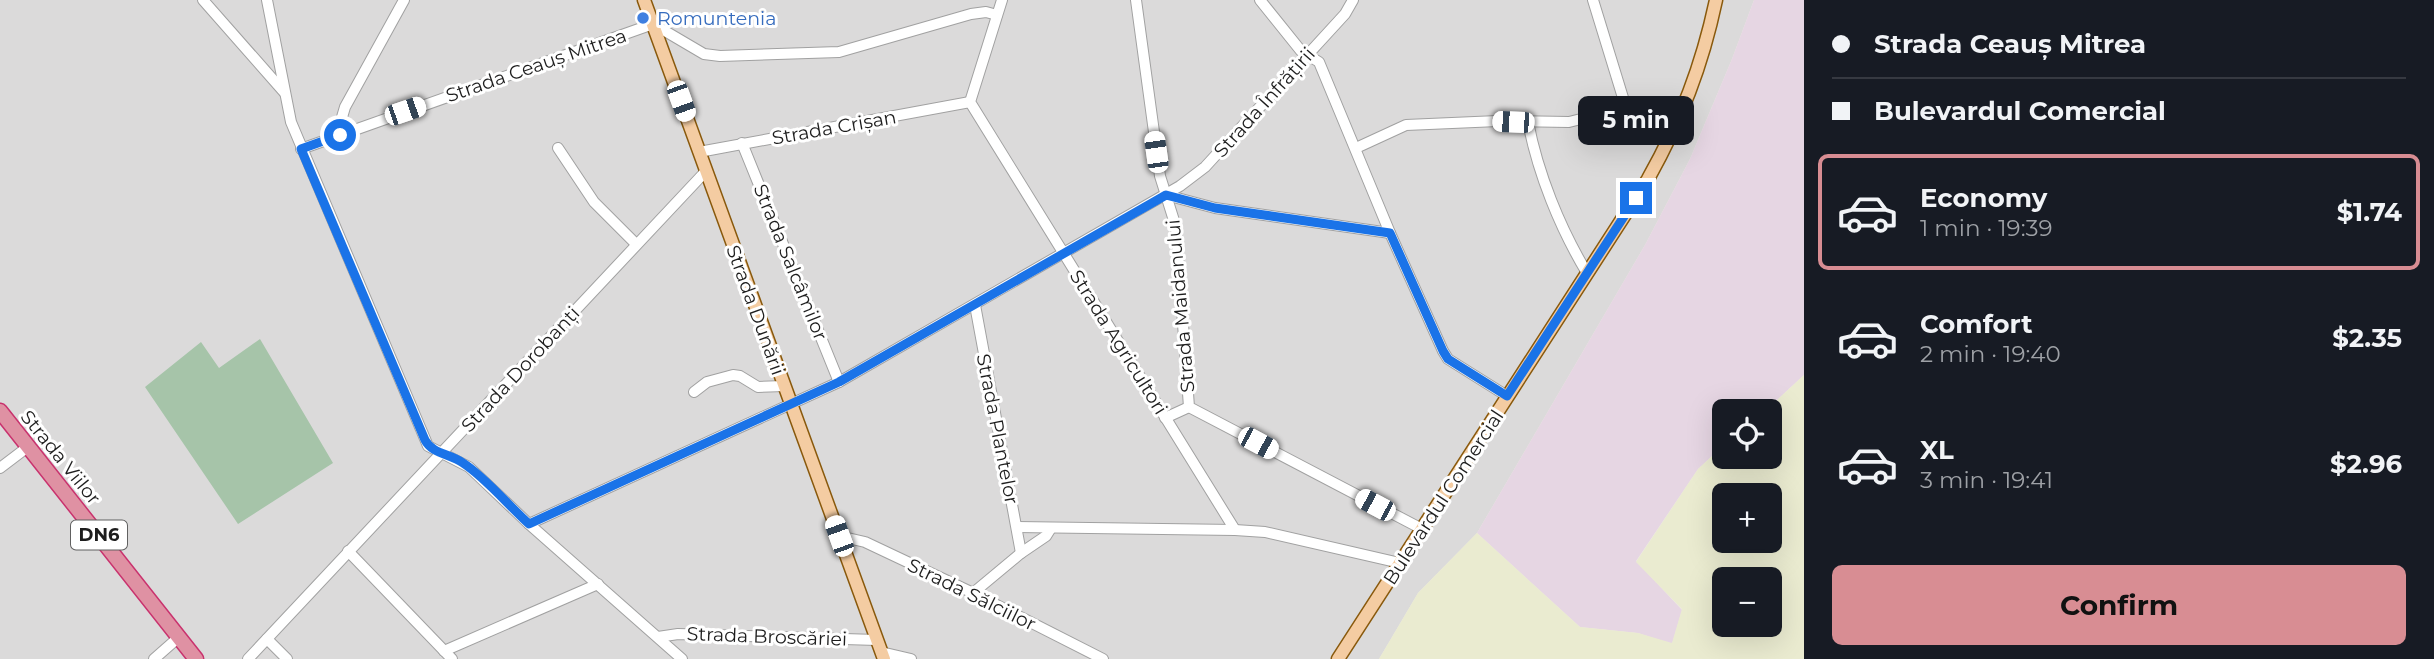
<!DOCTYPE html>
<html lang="en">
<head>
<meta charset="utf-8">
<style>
	body { margin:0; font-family:Montserrat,sans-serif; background:#20242c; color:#f1f3f6; height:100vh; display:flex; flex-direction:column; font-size:26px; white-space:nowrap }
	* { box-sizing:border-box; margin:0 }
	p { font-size:23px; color:#9ea1a6 }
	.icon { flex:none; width:38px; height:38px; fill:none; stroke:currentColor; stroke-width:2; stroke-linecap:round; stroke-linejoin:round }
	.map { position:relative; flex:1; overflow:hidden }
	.drawer { display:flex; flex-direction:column; background:#171b24; width:630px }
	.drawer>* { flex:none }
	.banner { display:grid; align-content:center; height:154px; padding:0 28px; background:#171b24 }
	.tools { position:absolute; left:1712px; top:399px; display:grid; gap:14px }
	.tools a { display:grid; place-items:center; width:70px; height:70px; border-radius:10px; background:#171b24; box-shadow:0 7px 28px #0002; font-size:35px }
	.end { position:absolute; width:32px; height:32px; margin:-16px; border:9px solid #1a73e8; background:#fff; box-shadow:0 0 0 4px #fff }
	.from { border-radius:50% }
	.bubble { position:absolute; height:49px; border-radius:10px; background:#171b24; box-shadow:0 7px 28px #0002; font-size:23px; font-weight:700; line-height:49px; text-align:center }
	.car { position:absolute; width:21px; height:42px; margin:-21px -10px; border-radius:9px; box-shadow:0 0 5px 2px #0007; background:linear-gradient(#fff 24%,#345 0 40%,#fff 0 76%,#345 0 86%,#fff 0) }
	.banner b { display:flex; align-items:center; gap:24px; height:66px; font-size:26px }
	.banner b+b { border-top:2px solid #363941 }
	.banner i { width:18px; height:18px; background:#f1f3f6 }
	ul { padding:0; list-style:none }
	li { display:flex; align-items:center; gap:21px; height:116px; margin:0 14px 10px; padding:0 14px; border:4px solid transparent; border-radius:10px }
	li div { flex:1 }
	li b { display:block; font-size:26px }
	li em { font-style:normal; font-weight:700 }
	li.on { border-color:#d88d93 }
	li>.icon { width:63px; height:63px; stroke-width:1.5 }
	.primary-button { display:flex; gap:14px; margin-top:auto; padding:14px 28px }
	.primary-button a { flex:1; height:80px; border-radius:10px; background:#d88d93; color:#111; font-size:28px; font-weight:700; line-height:80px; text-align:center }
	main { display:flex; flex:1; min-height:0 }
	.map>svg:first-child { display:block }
</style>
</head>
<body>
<main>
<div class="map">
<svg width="1804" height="659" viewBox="0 0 1804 659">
	<rect width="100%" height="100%" fill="#ede9e3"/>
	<path fill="#dbdada" d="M0 0H1754L1732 59 1690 159 1645 245 1477 533 1418 593 1379 659H0Z"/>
	<path fill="#e6d6e3" d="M1754 0H1804V375L1765 411H1724V445L1698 469 1636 561 1682 610 1672 644 1638 633 1580 627 1477 533 1645 245 1690 159 1732 59Z"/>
	<path fill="#eaebd0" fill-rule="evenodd" d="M1804 375V659H1379L1418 593 1477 533 1580 627 1638 633 1672 643 1682 609 1636 562 1698 469 1724 445V457H1769V411H1765ZM1724 495H1769V541H1724ZM1724 579H1769V625H1724Z"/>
	<path fill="#a6c4a9" d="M260 339 333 463 238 524 145 387 201 342 219 368Z"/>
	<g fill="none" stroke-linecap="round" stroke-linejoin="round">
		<defs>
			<g id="minor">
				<path d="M203 0 284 92"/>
				<path d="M267 0 291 122 428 446 469 467 529 524 682 659"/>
				<path d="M1002 0 970 102 1235 530"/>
				<path d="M1136 0 1160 176 1176 227 1189 407 1422 529"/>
				<path d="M1260 0 1301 51 1319 62 1390 233 1443 351 1448 359 1507 396"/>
				<path d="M1593 0 1624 101 1632 120H1680"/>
				<path d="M1528 122C1538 174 1560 228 1587 273"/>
				<path d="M340 134V124L345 107 404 0"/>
				<path d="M742 143 839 382"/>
				<path d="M558 148 594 202 636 244"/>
				<path d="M1356 148 1406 125 1498 121 1569 122 1585 118 1625 103"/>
				<path d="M301 149 653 24 704 54 720 56 839 52 971 14 986 12 997 15"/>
				<path d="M699 152 970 102"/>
				<path d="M1166 195 1215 208 1390 233"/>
				<path d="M975 305 1021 553"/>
				<path d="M694 392 707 382 733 375 740 376 758 387 784 386"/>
				<path d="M1165 418 1189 407"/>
				<path d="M0 468 29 446"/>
				<path d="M529 524 839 382 1180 186 1205 167 1345 14 1353 0"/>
				<path d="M1017 527 1235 530 1265 532 1400 563"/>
				<path d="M839 536 865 542 973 593 1103 659"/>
				<path d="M348 551 452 659"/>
				<path d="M973 593 1021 553 1046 536 1051 528"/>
				<path d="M658 637 678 634 877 640"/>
				<path d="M267 639 287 659"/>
				<path d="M444 651 598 584"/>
				<path d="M881 652 911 659"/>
				<path d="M154 659 179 637"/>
				<path d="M248 659 706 171"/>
			</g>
			<g id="major">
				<path d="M644 0 884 659"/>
				<path d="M1338 659 1648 179C1681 120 1702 66 1716 0"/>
			</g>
			<path id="highway" d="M0 411 196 659"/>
		</defs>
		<use href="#minor" stroke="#a1a1a1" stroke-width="12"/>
		<use href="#major" stroke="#89590c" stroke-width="15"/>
		<use href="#highway" stroke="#c9326e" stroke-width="17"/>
		<use href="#minor" stroke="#fff" stroke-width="10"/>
		<use href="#major" stroke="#f4cca2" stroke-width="12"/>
		<use href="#highway" stroke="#df91a3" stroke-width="14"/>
	</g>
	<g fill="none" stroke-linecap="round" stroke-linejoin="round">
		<path stroke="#1a73e8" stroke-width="9" d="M340 135 301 149 425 440C432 454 451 454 463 463 485 477 509 506 529 524L839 382 1166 195 1215 208 1390 233 1443 351 1448 359 1507 396 1636 198"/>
	</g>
	<circle fill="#3f7fe0" stroke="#fff" stroke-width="2.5" cx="643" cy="18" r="7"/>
	<g text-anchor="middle" stroke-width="6" stroke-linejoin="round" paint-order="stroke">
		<rect fill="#fff" stroke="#616161" stroke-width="2" x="71" y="520.5" width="56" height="29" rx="5"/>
		<g font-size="18" font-weight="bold" fill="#1d1d1d">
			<text x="99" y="541">DN6</text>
		</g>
		<g font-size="19" fill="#366cbe" stroke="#fff" text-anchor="start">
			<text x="657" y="25">Romuntenia</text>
		</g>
		<g font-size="19" fill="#1d1d1d" stroke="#fff">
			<text transform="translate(536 65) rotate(-19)" y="7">Strada Ceauș Mitrea</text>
			<text transform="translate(1264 102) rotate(-48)" y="7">Strada Înfrățirii</text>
			<text transform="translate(834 127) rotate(-10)" y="7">Strada Crișan</text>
			<text transform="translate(791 262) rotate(68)" y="7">Strada Salcâmilor</text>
			<text transform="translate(1180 306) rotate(-95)" y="7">Strada Maidanului</text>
			<text transform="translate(756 310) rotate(70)" y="7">Strada Dunării</text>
			<text transform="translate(1119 342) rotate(58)" y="7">Strada Agricultori</text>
			<text transform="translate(520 369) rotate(-47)" y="7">Strada Dorobanți</text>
			<text transform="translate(998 429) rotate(79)" y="7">Strada Plantelor</text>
			<text transform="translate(61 457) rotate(51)" y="7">Strada Viilor</text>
			<text transform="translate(1443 497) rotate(-57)" y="7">Bulevardul Comercial</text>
			<text transform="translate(972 594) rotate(26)" y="7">Strada Sălciilor</text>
			<text transform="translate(767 636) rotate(2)" y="7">Strada Broscăriei</text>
		</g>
	</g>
</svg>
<div class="tools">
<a><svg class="icon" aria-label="locate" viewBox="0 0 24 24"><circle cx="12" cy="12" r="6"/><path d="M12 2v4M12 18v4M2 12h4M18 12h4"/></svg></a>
<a>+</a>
<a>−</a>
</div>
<i class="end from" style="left:340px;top:135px"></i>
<i class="end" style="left:1636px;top:198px"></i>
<div class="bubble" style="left:1578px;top:96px;width:116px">5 min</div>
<i class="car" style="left:681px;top:101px;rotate:160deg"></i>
<i class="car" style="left:405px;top:111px;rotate:71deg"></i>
<i class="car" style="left:1513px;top:122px;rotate:272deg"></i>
<i class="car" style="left:1156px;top:152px;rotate:352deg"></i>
<i class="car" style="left:1258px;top:443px;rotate:118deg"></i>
<i class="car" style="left:1375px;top:505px;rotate:298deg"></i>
<i class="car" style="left:839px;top:536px;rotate:340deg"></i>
</div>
<section class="drawer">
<div class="banner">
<b><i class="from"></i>Strada Ceauș Mitrea</b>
<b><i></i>Bulevardul Comercial</b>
</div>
<ul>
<li class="on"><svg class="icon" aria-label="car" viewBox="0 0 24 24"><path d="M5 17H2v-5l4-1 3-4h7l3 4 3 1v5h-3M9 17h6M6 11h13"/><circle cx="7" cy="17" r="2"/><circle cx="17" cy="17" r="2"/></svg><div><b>Economy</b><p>1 min · 19:39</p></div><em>$1.74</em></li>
<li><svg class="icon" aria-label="car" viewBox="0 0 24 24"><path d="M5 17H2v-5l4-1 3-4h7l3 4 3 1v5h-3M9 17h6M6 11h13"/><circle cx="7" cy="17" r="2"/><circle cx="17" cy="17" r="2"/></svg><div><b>Comfort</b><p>2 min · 19:40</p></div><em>$2.35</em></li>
<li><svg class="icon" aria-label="car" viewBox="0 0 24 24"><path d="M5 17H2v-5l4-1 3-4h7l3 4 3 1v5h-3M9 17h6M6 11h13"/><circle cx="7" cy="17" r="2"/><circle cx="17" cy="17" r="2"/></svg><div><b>XL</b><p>3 min · 19:41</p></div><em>$2.96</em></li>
</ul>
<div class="primary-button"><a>Confirm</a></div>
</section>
</main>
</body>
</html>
